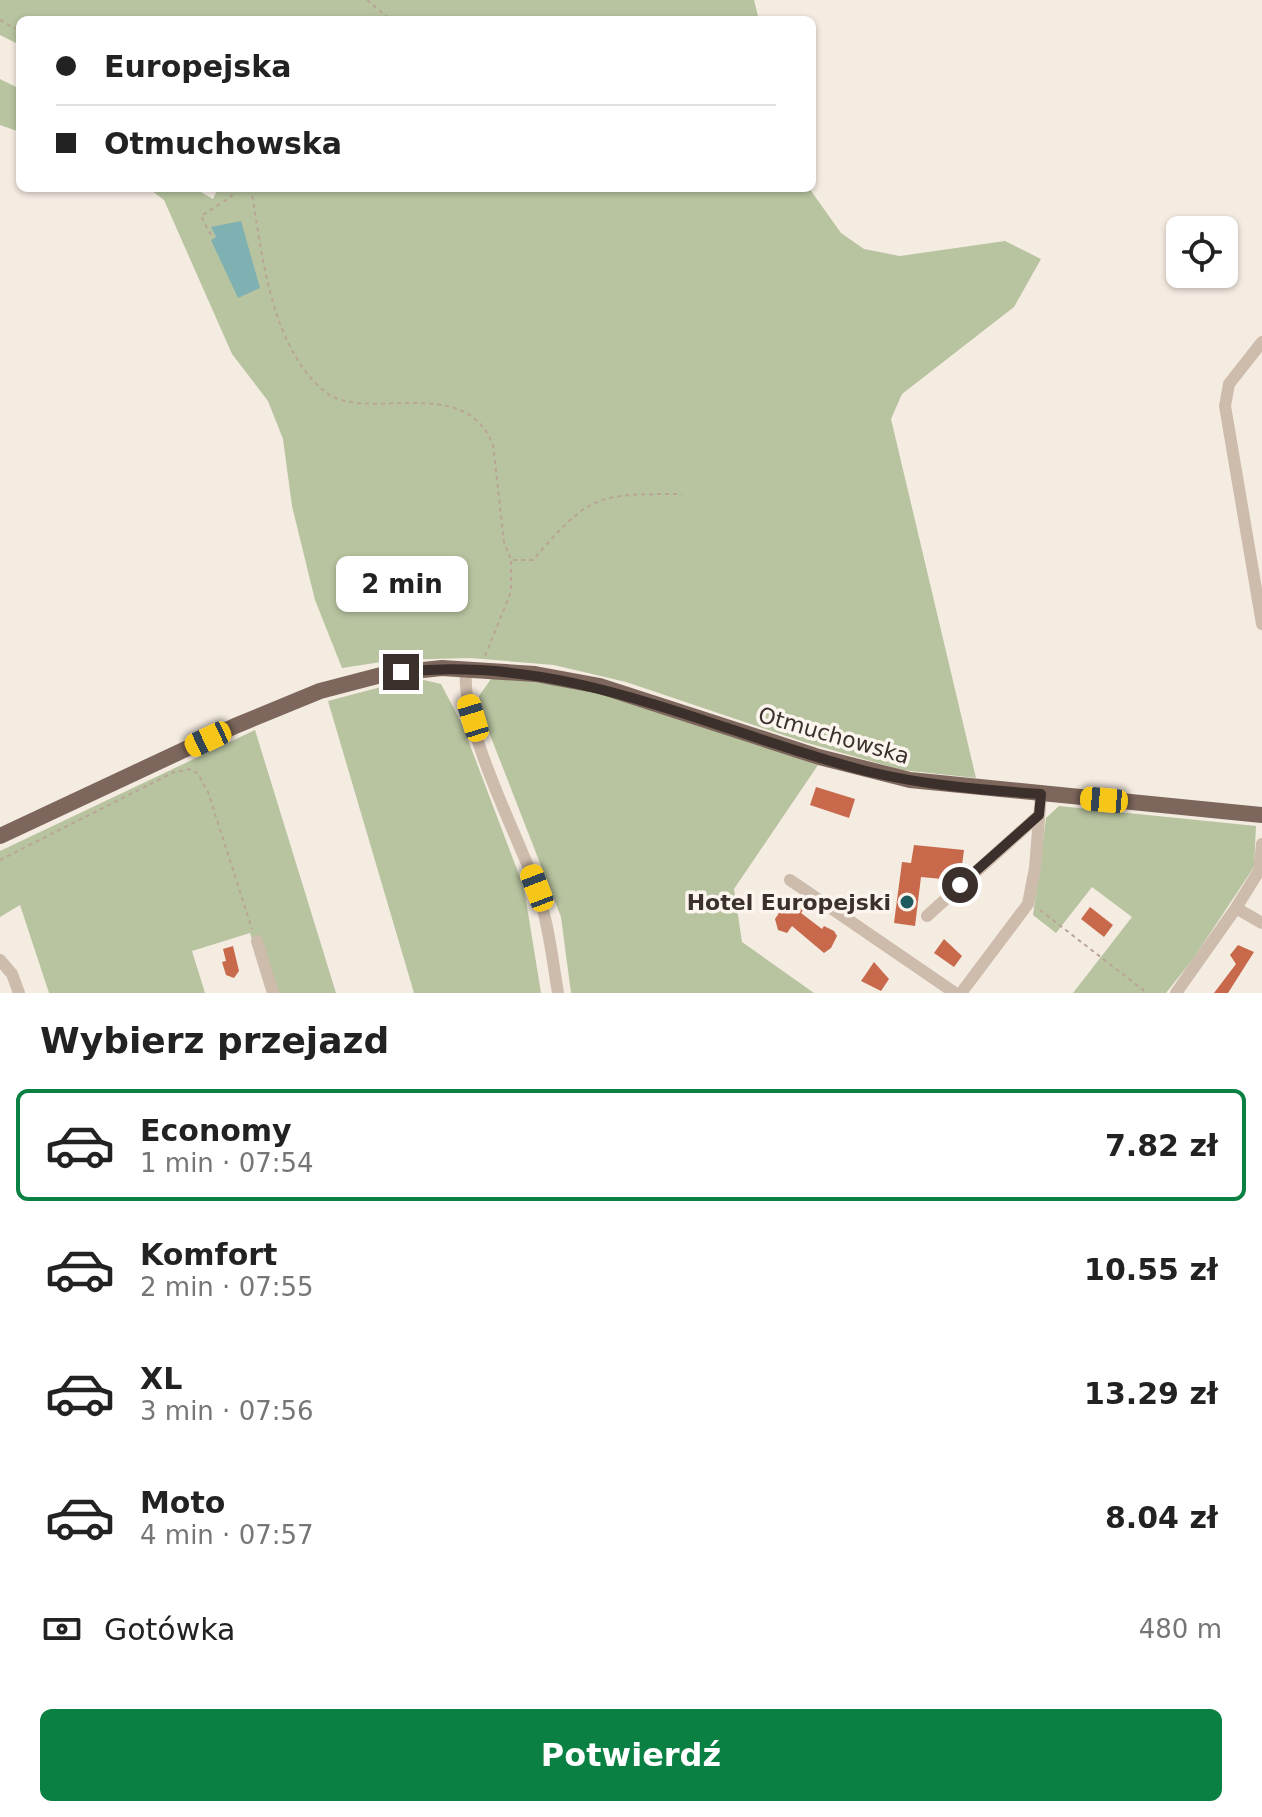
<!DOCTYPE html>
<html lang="pl">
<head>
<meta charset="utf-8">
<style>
	body { margin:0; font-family:"DejaVu Sans",sans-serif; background:#f2f2f2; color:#222; height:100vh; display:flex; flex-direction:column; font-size:30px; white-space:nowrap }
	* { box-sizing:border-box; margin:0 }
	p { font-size:26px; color:#767676 }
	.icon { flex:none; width:44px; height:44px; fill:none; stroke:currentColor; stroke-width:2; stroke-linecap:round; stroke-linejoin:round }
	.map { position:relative; height:993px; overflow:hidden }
	.details { display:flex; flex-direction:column; background:#fff; flex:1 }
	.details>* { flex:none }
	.hud { position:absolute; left:16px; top:16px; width:800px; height:176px; border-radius:12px; box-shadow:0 2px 6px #0004; display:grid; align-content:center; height:176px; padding:0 40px; background:#fff }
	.fabs { position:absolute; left:1166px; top:216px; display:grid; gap:16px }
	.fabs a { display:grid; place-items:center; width:72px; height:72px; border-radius:12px; background:#fff; box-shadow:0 2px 6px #0004; font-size:40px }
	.end { position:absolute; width:36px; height:36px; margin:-18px; border:10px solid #3b302b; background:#fff; box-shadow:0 0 0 4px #fff }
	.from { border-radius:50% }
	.bubble { position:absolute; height:56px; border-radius:12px; background:#fff; box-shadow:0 2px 6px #0004; font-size:26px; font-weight:700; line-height:56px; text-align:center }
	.car { position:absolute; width:24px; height:48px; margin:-24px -12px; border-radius:10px; box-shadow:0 0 6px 2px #0007; background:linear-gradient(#f5c518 24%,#345 0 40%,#f5c518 0 76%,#345 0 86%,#f5c518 0) }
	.hud b { display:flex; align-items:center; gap:28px; height:76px; font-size:30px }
	.hud b+b { border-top:2px solid #e0e0e0 }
	.hud i { width:20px; height:20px; background:#222 }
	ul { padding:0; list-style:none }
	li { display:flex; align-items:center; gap:24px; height:112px; margin:0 16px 12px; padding:0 24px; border:4px solid transparent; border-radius:12px }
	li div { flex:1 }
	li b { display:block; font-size:30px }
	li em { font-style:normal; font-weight:700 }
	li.on { border-color:#0b8043 }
	li>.icon { width:72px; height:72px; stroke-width:1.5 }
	h2 { padding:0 40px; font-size:36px; line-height:96px }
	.pay { display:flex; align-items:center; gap:20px; height:88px; padding:0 40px; font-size:30px }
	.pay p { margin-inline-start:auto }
	.action { display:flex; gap:16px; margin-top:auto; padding:16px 40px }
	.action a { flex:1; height:92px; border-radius:12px; background:#0b8043; color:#fff; font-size:32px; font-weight:700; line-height:92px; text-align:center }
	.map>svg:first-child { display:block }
</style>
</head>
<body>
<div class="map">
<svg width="1262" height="993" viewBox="0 0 1262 993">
	<rect width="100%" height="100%" fill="#f4ebe1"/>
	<g fill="#b8c4a0">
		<path d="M0 0H754L759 20H20V45L0 35Z"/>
		<path d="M0 79 20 89V132L0 125Z"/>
		<path d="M148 188H194L213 199 218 188H809L841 233 864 249 900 256 1005 241 1041 259 1014 307 902 394 891 419 976 778 902 770 804 742 626 682 554 665 470 658 394 660 342 668 315 600 292 506 283 439 268 401 232 354 164 200Z"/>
		<path d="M500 677 590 690 818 765 734 889 742 942 814 993H571L561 917 480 709 479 696 491 679Z"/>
		<path d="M424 680 441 684 462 724 524 888 541 993H414L328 701 381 687Z"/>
		<path d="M255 730 336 993H269L250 933 192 951 205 993H49L20 905 0 917V851Z"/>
		<path d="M1059 806 1256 826 1254 867 1193 959 1166 993H1073L1132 917 1092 887 1056 933 1033 915 1046 818Z"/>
	</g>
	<path fill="#7fb0b2" d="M241 221 260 288 238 298 211 240 216 237 211 227Z"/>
	<g fill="#c8694b">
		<path d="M816 787 855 799 849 818 810 805Z"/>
		<path d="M914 845 964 850 961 873 953 880 921 877 915 926 894 923 902 862 911 863Z"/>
		<path d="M785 904 793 910 797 904 804 909 801 913 822 929 824 926 834 931 837 936 831 948 824 953 792 926 787 933 778 930 775 919Z"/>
		<path d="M1090 907 1113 925 1104 937 1081 919Z"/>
		<path d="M944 939 962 956 954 967 934 953Z"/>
		<path d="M1238 945 1254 952 1228 993H1214L1236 964 1230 955Z"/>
		<path d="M233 946 239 971 234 978 226 975 222 962 226 961 223 949Z"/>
		<path d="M874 962 889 979 881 991 861 981Z"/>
	</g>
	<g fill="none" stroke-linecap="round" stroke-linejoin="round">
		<g stroke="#b9a596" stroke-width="2" stroke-dasharray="4 4" stroke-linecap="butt">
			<path d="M367 0 391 20"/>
			<path d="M0 20 20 31"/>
			<path d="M251 188C262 253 270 345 324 391 364 425 464 371 493 445L504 542 511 560H533C590 494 596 494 682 494"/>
			<path d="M211 235 201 216 231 197 235 188"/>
			<path d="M485 656 511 592V560"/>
			<path d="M0 860 174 772 191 769 198 774 208 792 252 929"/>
			<path d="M1040 910 1147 993"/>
		</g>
		<g stroke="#cdbbac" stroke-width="12">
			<path d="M1262 342 1229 384 1225 406 1262 624"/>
			<path d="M466 669C461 728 514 827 535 884 548 919 552 957 558 993"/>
			<path d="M1262 844 1259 871 1236 908 1262 923"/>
			<path d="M790 880 955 993"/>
			<path d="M927 916 1039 815"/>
			<path d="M257 941 273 993"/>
			<path d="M0 960 12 974 19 993"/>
			<path d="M961 993 1028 904 1035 868 1041 794"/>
			<path d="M1176 993 1236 908"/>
		</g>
		<path stroke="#7d675c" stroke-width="16" d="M0 836 235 726 320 691 385 674 442 668 535 674 600 686 819 757 910 780 1262 815"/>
	</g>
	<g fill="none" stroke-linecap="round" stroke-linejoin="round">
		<path stroke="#3b302b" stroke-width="10" d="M401 672C570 654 708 730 866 771 923 785 982 790 1041 794L1039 815 960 885"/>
	</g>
	<circle fill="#1f5a5e" stroke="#fbf5ee" stroke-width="3" cx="907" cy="902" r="8"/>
	<g text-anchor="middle" stroke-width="7" stroke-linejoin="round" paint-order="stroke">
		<g font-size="22" fill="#3b302b" stroke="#fbf5ee">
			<text transform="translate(834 735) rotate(16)" y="8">Otmuchowska</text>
		</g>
		<g font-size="22" font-weight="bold" fill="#3b302b" stroke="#fbf5ee" text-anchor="end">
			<text x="891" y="910">Hotel Europejski</text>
		</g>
	</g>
</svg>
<div class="fabs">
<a><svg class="icon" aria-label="locate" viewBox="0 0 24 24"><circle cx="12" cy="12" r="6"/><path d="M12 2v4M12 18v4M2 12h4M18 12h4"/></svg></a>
</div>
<i class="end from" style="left:960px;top:885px"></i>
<i class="end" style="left:401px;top:672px"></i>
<div class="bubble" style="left:336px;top:556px;width:132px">2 min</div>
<i class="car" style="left:473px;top:718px;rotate:343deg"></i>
<i class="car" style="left:208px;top:739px;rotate:245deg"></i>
<i class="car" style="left:1104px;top:800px;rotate:275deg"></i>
<i class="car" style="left:537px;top:888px;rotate:339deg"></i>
<div class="hud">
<b><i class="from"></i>Europejska</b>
<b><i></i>Otmuchowska</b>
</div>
</div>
<section class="details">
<h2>Wybierz przejazd</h2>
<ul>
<li class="on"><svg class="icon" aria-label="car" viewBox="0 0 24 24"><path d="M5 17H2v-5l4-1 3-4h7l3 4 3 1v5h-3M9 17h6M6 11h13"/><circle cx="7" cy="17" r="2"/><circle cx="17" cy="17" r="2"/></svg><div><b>Economy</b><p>1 min · 07:54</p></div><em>7.82 zł</em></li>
<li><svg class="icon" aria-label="car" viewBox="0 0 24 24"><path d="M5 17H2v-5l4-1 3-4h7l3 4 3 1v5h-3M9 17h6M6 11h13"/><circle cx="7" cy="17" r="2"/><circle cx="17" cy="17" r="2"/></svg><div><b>Komfort</b><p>2 min · 07:55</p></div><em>10.55 zł</em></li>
<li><svg class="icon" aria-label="car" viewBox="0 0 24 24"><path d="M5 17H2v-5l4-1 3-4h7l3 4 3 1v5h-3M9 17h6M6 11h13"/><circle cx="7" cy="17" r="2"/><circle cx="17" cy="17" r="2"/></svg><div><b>XL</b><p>3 min · 07:56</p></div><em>13.29 zł</em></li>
<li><svg class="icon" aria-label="car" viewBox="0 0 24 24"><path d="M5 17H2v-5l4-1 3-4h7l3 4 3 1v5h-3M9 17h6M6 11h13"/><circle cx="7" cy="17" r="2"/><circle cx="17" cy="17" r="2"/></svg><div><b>Moto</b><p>4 min · 07:57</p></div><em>8.04 zł</em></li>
</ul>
<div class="pay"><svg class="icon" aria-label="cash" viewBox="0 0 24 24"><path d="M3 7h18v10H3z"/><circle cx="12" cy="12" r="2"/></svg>Gotówka<p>480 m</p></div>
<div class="action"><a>Potwierdź</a></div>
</section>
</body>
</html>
